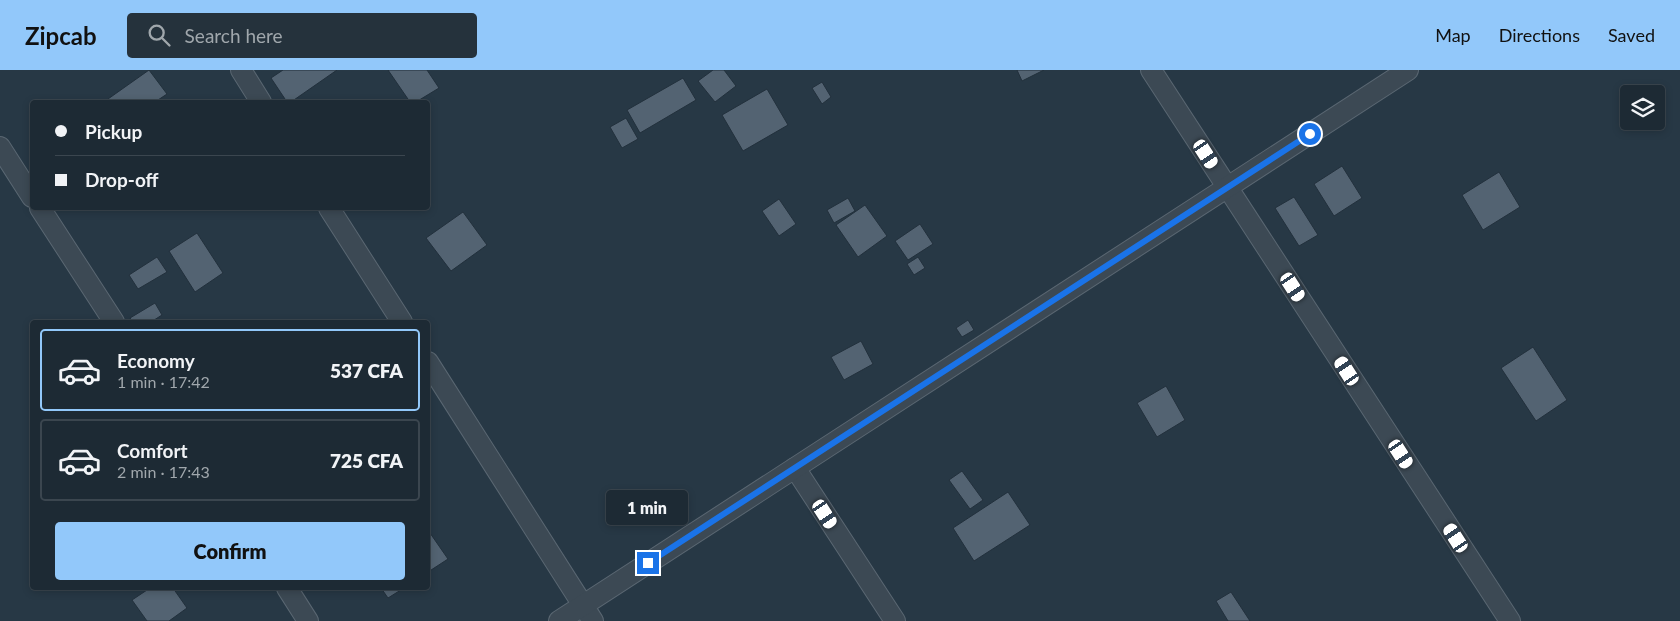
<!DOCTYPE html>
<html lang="en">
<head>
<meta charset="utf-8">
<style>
	body { margin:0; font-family:Lato,sans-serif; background:#25323c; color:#f1f3f6; height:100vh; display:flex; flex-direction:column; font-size:19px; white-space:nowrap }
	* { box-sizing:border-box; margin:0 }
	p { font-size:16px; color:#a0a7ac }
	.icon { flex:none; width:28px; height:28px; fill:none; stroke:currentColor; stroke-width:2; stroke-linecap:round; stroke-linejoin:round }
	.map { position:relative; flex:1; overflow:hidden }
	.details { position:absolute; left:30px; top:250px; width:400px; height:270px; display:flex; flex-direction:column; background:#1d2a34; border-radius:5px; box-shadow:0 2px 8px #0003,0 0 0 1px #3b464f }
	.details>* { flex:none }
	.guide { position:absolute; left:30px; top:30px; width:400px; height:110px; border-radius:5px; box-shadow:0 2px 8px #0003,0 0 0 1px #3b464f; display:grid; align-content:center; height:110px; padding:0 25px; background:#1d2a34 }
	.tools { position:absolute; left:1620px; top:15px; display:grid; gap:10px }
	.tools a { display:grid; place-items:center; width:45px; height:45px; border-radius:5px; background:#1d2a34; box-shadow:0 2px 8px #0003,0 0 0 1px #3b464f; font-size:25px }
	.end { position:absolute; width:22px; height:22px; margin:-11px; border:6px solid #1a73e8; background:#fff; box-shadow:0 0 0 2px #fff }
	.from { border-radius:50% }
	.bubble { position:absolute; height:35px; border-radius:5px; background:#1d2a34; box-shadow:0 2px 8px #0003,0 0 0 1px #3b464f; font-size:16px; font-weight:800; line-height:35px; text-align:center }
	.car { position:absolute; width:15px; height:30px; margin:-15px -8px; border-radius:6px; box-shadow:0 0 4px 1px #0007; background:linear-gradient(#fff 24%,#345 0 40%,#fff 0 76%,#345 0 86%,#fff 0) }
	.guide b { display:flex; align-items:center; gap:18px; height:48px; font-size:19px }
	.guide b+b { border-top:1px solid #3b464f }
	.guide i { width:12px; height:12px; background:#f1f3f6 }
	ul { padding:9px 0 0; list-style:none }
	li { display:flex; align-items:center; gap:15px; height:82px; margin:0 10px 8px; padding:0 15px; border:2px solid #3b464f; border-radius:5px }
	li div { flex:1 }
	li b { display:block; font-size:19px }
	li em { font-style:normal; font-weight:800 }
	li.active { border-color:#92c8fa }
	li>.icon { width:45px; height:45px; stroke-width:1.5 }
	.primary-button { display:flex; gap:10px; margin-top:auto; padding:10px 25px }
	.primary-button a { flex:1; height:58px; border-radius:5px; background:#92c8fa; color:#111; font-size:20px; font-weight:800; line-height:58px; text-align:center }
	header { display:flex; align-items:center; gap:30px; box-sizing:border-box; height:70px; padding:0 25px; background:#92c8fa; color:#111 }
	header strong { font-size:24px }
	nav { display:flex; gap:28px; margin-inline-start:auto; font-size:18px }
	.search { width:350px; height:45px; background:#25323c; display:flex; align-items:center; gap:12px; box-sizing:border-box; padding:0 18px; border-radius:5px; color:#a0a7ac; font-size:19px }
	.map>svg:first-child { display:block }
</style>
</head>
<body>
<header>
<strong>Zipcab</strong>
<div class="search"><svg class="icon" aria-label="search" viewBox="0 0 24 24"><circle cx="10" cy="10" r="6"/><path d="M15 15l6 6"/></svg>Search here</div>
<nav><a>Map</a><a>Directions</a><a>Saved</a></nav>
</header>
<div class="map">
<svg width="1680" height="551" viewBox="0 0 1680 551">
	<rect width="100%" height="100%" fill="#273845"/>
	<g fill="#536372" stroke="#22303c">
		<path d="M149 0 167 24 155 32H110L108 29Z"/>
		<path d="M283 0H337L291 32H287L271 8Z"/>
		<path d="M388 0H427L439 18 416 32H410Z"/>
		<path d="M713 0H724L736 16 715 32 698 11Z"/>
		<path d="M1017 0H1044L1022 11Z"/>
		<path d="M683 8 696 30 640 63 627 40Z"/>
		<path d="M822 12 831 27 822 34 812 18Z"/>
		<path d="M767 19 788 55 743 81 722 45Z"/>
		<path d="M626 48 638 69 622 78 610 57Z"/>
		<path d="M1342 96 1362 128 1334 146 1314 114Z"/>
		<path d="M1499 102 1520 137 1483 160 1462 125Z"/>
		<path d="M1294 127 1318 165 1299 176 1275 138Z"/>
		<path d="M848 128 855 141 834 153 827 140Z"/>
		<path d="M779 129 796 154 779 166 762 141Z"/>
		<path d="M865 135 887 166 858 187 836 155Z"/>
		<path d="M463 142 487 175 451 201 426 168Z"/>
		<path d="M920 154 933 174 908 190 895 171Z"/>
		<path d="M197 163 223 203 195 222 169 181Z"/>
		<path d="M157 187 167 202 138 219 129 205Z"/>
		<path d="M918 187 925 198 914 205 907 194Z"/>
		<path d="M155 233 162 245 151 252H133L130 248Z"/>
		<path d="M968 250 974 260 962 267 956 258Z"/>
		<path d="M861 271 873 294 844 310 831 287Z"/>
		<path d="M1533 277 1567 330 1536 351 1501 298Z"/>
		<path d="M1166 316 1185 350 1157 367 1137 333Z"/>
		<path d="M962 401 983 430 970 439 949 410Z"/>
		<path d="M1008 422 1030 455 974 491 953 458Z"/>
		<path d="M430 463 448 489 428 502V464Z"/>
		<path d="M150 518H173L187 538 169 551H147L132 530Z"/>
		<path d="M381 518H404L388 528Z"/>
		<path d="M1231 522 1250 551H1228L1216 531Z"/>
	</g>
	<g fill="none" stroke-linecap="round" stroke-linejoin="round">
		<defs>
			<g id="street">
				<path d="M241 0 261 32"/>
				<path d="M1151 0 1510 551"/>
				<path d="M0 77 32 127"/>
				<path d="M40 138 114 252"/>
				<path d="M329 138 402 252"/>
				<path d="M428 292 593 551"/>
				<path d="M795 398 895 551"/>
				<path d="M287 518 308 551"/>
				<path d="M559 551 1408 0"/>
			</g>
		</defs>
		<use href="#street" stroke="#5a6772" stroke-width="22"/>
		<use href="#street" stroke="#3c4954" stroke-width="20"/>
	</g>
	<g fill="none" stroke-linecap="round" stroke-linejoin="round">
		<path stroke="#1a73e8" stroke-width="6" d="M648 493 1310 64"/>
	</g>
</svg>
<div class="tools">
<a><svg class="icon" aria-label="layers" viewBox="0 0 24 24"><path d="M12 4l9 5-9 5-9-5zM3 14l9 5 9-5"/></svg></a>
</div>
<i class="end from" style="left:1310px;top:64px"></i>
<i class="end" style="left:648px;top:493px"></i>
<div class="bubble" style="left:606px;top:420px;width:82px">1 min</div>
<i class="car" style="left:1206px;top:84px;rotate:147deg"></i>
<i class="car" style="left:1293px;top:217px;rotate:147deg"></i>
<i class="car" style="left:1347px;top:301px;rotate:327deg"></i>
<i class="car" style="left:1401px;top:384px;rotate:147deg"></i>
<i class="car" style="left:825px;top:444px;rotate:147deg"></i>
<i class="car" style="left:1456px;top:468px;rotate:327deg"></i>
<div class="guide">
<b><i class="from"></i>Pickup</b>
<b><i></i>Drop-off</b>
</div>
<section class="details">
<ul>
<li class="active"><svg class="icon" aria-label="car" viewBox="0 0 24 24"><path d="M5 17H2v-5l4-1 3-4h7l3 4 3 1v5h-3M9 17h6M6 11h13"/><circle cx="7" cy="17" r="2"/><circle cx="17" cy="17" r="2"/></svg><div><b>Economy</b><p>1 min · 17:42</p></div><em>537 CFA</em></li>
<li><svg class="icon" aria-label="car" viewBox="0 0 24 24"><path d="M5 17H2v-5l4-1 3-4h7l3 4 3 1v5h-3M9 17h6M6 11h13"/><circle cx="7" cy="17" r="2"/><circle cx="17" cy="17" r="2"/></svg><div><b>Comfort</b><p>2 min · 17:43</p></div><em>725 CFA</em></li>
</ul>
<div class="primary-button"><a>Confirm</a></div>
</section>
</div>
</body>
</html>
